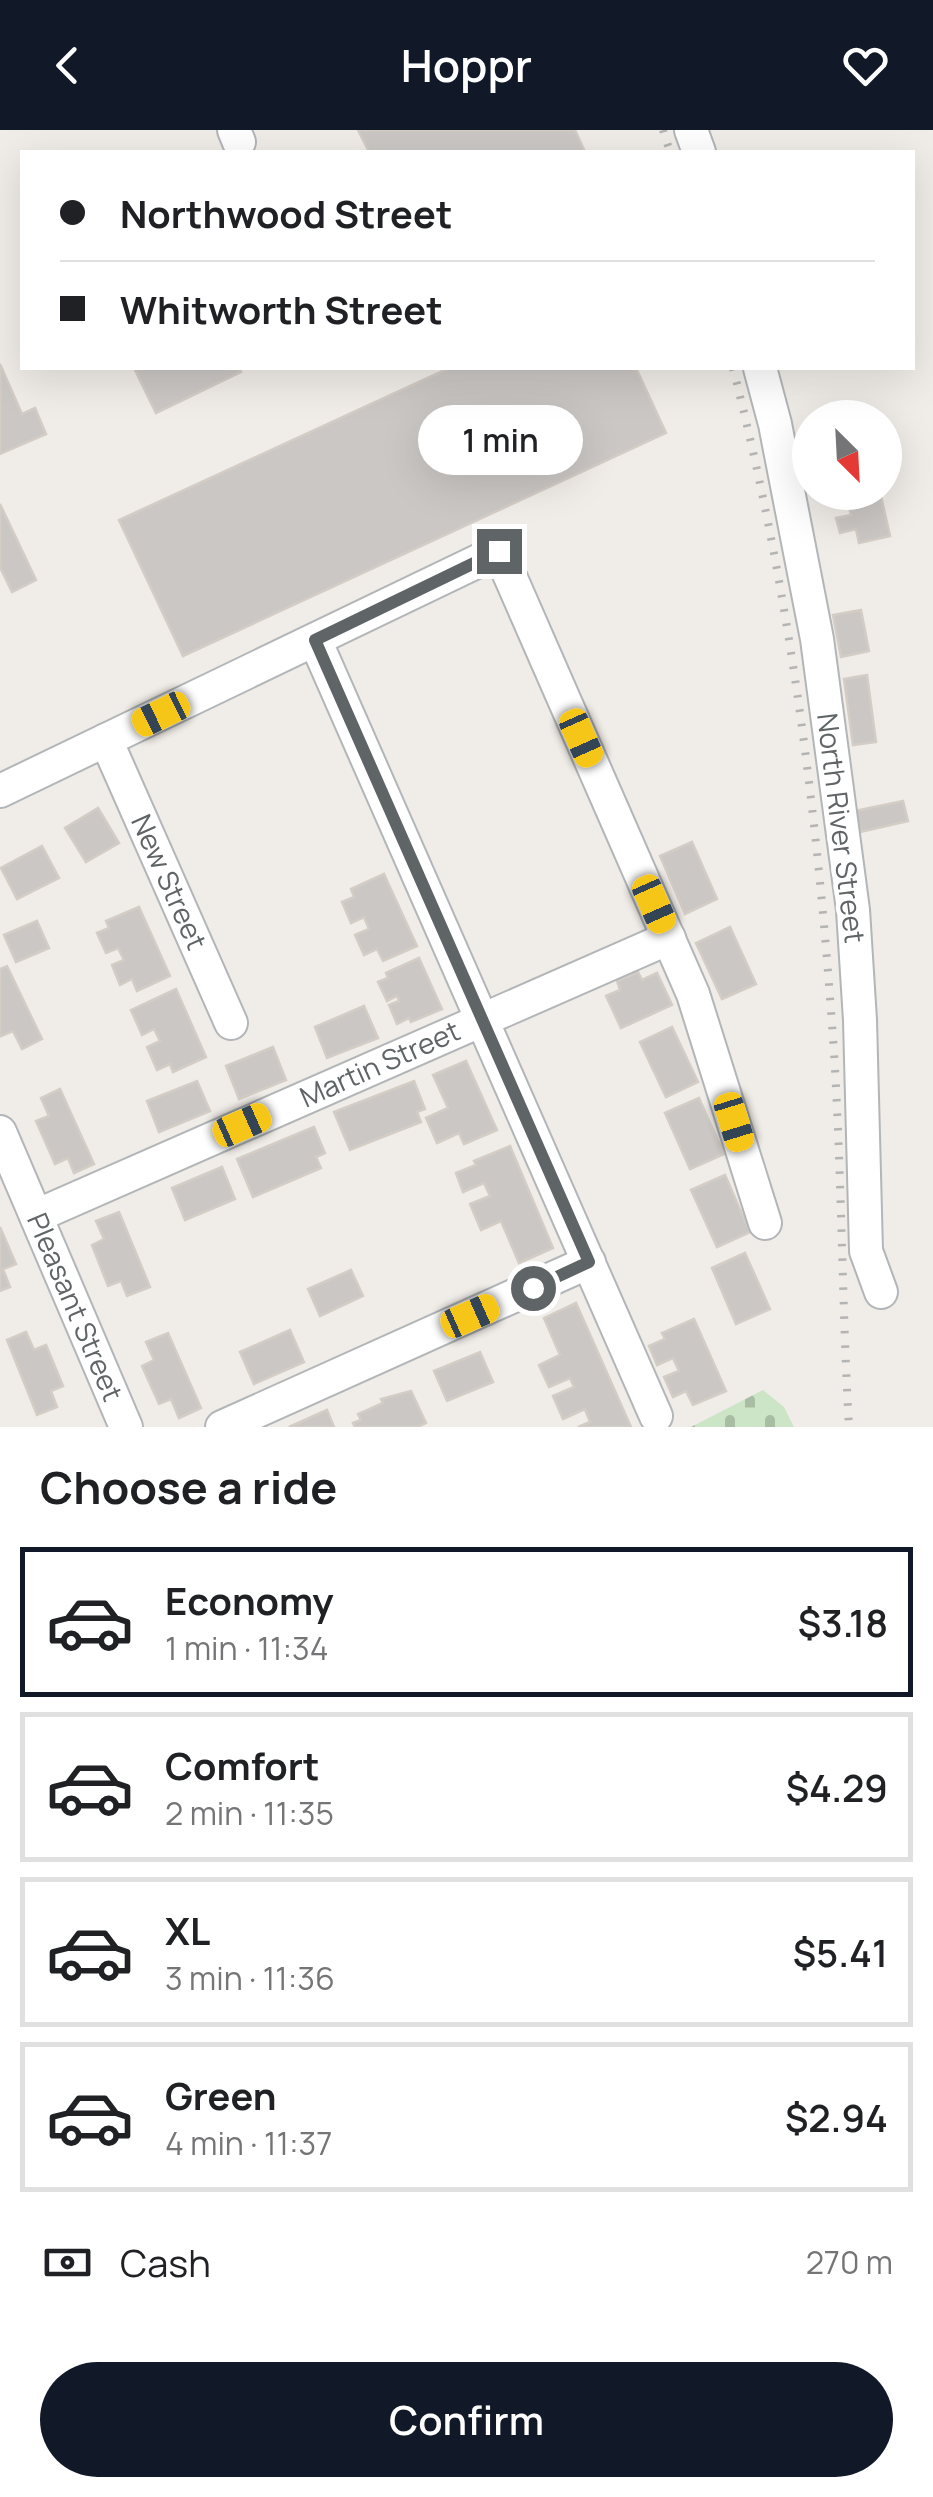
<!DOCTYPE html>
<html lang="en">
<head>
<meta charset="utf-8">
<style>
	body { margin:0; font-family:Manrope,sans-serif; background:#f6f6f6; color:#202124; height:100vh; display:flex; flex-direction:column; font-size:38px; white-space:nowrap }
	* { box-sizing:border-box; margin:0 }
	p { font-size:32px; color:#757577 }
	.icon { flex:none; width:55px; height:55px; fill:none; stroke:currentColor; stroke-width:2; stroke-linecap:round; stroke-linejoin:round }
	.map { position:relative; height:1297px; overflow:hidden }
	.side { display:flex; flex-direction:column; background:#fff; flex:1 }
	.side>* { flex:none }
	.banner { position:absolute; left:20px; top:20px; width:895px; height:220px; border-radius:0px; box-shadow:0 10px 40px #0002; display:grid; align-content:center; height:220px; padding:0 40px; background:#fff }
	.needle { width:65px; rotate:156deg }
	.buttons { position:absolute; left:792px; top:270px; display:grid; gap:20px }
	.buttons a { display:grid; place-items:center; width:110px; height:110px; border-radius:50%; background:#fff; box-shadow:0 10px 40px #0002; font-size:50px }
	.end { position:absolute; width:45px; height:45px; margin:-22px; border:12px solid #5f6466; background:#fff; box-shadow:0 0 0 5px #fff }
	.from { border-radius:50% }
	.bubble { position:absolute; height:70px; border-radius:35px; background:#fff; box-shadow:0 10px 40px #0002; font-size:32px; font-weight:600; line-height:70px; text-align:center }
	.car { position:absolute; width:30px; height:60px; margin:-30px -15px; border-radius:12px; box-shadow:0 0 8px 2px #0007; background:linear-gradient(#f5c518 24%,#345 0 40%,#f5c518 0 76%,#345 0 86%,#f5c518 0) }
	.banner b { display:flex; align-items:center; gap:35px; height:95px; font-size:38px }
	.banner b+b { border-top:2px solid #e0e0e0 }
	.banner i { width:25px; height:25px; background:#202124 }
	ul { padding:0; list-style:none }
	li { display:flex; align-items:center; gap:30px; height:150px; margin:0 20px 15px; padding:0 20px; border:5px solid #e0e0e0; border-radius:0px }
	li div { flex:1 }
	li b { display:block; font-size:38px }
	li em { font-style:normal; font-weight:600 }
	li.active { border-color:#111827 }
	li>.icon { width:90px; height:90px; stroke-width:1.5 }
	h2 { padding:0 40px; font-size:45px; line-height:120px }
	.pay { display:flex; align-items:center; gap:25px; height:110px; padding:0 40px; font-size:38px }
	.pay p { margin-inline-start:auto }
	.cta { display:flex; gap:20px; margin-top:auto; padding:20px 40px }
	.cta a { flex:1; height:115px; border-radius:60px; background:#111827; color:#fff; font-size:40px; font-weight:600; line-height:115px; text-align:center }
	header { display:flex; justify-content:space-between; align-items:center; height:130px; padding:0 40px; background:#111827; color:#fff; font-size:45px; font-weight:600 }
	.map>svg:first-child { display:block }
</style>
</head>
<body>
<header><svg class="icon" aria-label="back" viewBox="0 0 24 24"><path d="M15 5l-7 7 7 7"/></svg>Hoppr<svg class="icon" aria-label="heart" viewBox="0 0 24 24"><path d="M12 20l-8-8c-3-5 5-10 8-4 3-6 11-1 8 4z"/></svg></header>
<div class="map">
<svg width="933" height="1297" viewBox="0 0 933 1297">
	<defs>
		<pattern id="cemetery-stones" width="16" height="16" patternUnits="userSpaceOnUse" patternTransform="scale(2.5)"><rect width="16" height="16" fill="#cce5c6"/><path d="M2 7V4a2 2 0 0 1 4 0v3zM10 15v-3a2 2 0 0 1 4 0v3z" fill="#a9bda5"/></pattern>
	</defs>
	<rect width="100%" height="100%" fill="#f0ece7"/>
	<path fill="url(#cemetery-stones)" d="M763 1260 784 1277 794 1297H691Z"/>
	<g fill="#cbc7c4" stroke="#d4cdc6" stroke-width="2.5">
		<path d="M358 0H575L585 22H369Z"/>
		<path d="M0 234 22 284 35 278 46 304 0 324Z"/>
		<path d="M134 238H239L241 242 156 283Z"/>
		<path d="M449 238H636L666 303 183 526 119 390Z"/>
		<path d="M881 366 890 406 859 413 856 399 840 403 836 388 851 385 848 373Z"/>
		<path d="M0 374 36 450 12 462 0 437Z"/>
		<path d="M861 480 869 521 841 527 833 485Z"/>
		<path d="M867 545 876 612 853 615 844 549Z"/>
		<path d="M903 671 908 691 860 702 855 681Z"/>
		<path d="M98 678 119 713 86 732 65 698Z"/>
		<path d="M692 712 717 769 685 784 660 726Z"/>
		<path d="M42 716 59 748 17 769 1 738Z"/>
		<path d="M384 744 417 816 383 831 377 819 364 825 355 805 369 799 364 787 351 793 342 772 354 767 351 759Z"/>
		<path d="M139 777 170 846 137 861 132 849 120 855 112 835 124 830 118 818 106 823 97 803 109 798 106 791Z"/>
		<path d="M37 791 49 818 16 832 4 805Z"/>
		<path d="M730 797 756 854 722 869 696 813Z"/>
		<path d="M419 828 442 879 411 892 409 888 397 894 389 875 399 871 397 866 387 871 378 852 388 848 386 843Z"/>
		<path d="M7 836 42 909 22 919 13 901 1 906 0 903V839Z"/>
		<path d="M638 842 642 850 657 843 672 875 621 898 606 866 620 860 617 851Z"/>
		<path d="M176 859 206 927 173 942 170 934 157 940 147 917 160 911 154 899 142 905 131 880Z"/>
		<path d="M364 876 378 908 327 928 315 897Z"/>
		<path d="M672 897 698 952 666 967 640 912Z"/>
		<path d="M273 917 286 950 239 969 226 936Z"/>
		<path d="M466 931 497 1000 464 1014 459 1003 437 1013 426 988 448 978 433 945Z"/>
		<path d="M197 951 210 981 159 1002 147 971Z"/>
		<path d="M414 951 425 979 417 982 421 992 350 1020 334 982Z"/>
		<path d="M60 959 94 1034 74 1043 68 1028 55 1034 36 991 49 986 41 968Z"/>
		<path d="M699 968 724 1024 690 1039 665 983Z"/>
		<path d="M314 997 325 1023 316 1027 321 1038 253 1067 237 1029Z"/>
		<path d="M510 1016 553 1118 519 1133 501 1091 481 1100 470 1074 490 1066 484 1053 463 1062 456 1043 476 1035 474 1031Z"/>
		<path d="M222 1037 235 1069 185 1090 172 1058Z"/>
		<path d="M725 1045 750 1102 717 1117 691 1060Z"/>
		<path d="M119 1082 150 1157 127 1166 121 1151 108 1156 92 1115 104 1109 96 1091Z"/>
		<path d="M0 1097 16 1134 3 1139 10 1157 0 1161Z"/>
		<path d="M745 1123 770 1179 736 1194 712 1138Z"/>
		<path d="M351 1140 363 1166 320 1186 308 1159Z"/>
		<path d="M576 1173 631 1297H578L590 1292 585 1279 563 1289 553 1266 574 1257 570 1248 549 1257 539 1235 560 1225 544 1188Z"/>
		<path d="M694 1189 726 1261 693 1275 686 1261 673 1267 664 1247 679 1241 673 1228 657 1235 649 1216 665 1209 662 1203Z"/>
		<path d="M290 1200 304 1232 254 1254 240 1222Z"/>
		<path d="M26 1202 34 1220 46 1215 63 1256 51 1261 57 1277 37 1285 7 1210Z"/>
		<path d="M168 1203 201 1278 179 1288 171 1269 159 1274 142 1236 154 1230 146 1212Z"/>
		<path d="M480 1222 493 1252 447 1271 434 1241Z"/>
		<path d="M411 1261 426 1293 418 1297H355L353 1293 361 1290 358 1284 383 1273 381 1269Z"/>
		<path d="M327 1280 334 1297H289Z"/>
	</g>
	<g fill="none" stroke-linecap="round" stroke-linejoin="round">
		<defs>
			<g id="minor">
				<path d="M234 0 239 12"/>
				<path d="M691 0 699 22"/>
				<path d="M760 238 775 294 817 509 853 780 860 890 866 1121 881 1162"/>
				<path d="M315 510 656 1286"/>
				<path d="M106 610 231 893"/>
				<path d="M0 661 499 421 693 864 765 1093"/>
				<path d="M0 1002 126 1297"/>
				<path d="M36 1086 669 808"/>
				<path d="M222 1297 589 1132"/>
			</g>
		</defs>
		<use href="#minor" stroke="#b2b6b8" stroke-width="36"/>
		<use href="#minor" stroke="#fff" stroke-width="32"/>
		<g stroke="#b3b4b4" stroke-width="8" stroke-dasharray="2.5 12" stroke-linecap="butt">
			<path d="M663 0 670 22"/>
			<path d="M733 238C787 449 815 663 831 881 842 1019 841 1158 849 1297"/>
		</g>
	</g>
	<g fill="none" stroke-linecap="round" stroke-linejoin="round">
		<path stroke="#5f6466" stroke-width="12" d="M499 421 315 510 589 1132 533 1158"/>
	</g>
	<g text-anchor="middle" stroke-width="9" stroke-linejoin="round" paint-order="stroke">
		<g font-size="28" fill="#5f6466" stroke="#fff">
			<text transform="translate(841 698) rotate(83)" y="10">North River Street</text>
			<text transform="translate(169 752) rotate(66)" y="10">New Street</text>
			<text transform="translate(380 934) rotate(-24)" y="10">Martin Street</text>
			<text transform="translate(75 1177) rotate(67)" y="10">Pleasant Street</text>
		</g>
	</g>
</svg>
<div class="buttons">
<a><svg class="needle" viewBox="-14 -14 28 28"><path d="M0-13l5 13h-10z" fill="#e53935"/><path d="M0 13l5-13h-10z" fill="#757577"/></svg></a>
</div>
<i class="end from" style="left:533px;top:1158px"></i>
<i class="end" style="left:499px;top:421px"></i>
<div class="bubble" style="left:418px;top:275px;width:165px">1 min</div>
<i class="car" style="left:161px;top:584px;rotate:244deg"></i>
<i class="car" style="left:581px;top:608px;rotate:156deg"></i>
<i class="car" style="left:654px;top:774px;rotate:156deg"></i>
<i class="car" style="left:734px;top:992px;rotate:163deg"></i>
<i class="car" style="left:242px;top:995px;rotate:66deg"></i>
<i class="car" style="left:470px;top:1186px;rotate:66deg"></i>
<div class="banner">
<b><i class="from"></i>Northwood Street</b>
<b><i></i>Whitworth Street</b>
</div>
</div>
<section class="side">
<h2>Choose a ride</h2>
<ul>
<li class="active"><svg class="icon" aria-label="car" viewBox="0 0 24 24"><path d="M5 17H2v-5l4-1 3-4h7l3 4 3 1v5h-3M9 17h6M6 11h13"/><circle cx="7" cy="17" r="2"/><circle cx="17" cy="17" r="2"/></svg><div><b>Economy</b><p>1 min · 11:34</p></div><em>$3.18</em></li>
<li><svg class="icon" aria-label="car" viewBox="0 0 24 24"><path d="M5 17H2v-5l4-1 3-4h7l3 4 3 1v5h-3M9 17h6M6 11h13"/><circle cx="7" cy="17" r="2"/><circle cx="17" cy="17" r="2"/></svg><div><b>Comfort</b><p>2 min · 11:35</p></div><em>$4.29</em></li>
<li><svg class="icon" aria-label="car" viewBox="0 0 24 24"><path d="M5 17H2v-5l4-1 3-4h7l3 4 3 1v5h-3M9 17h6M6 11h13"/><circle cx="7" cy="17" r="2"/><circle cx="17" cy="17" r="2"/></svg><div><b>XL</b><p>3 min · 11:36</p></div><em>$5.41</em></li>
<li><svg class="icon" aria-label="car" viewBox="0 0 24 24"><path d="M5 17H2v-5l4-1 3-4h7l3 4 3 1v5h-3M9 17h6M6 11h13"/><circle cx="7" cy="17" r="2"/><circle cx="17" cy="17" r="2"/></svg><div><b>Green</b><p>4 min · 11:37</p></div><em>$2.94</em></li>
</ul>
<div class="pay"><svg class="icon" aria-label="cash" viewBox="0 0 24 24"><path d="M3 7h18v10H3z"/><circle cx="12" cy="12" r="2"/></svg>Cash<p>270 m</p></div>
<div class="cta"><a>Confirm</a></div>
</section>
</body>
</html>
